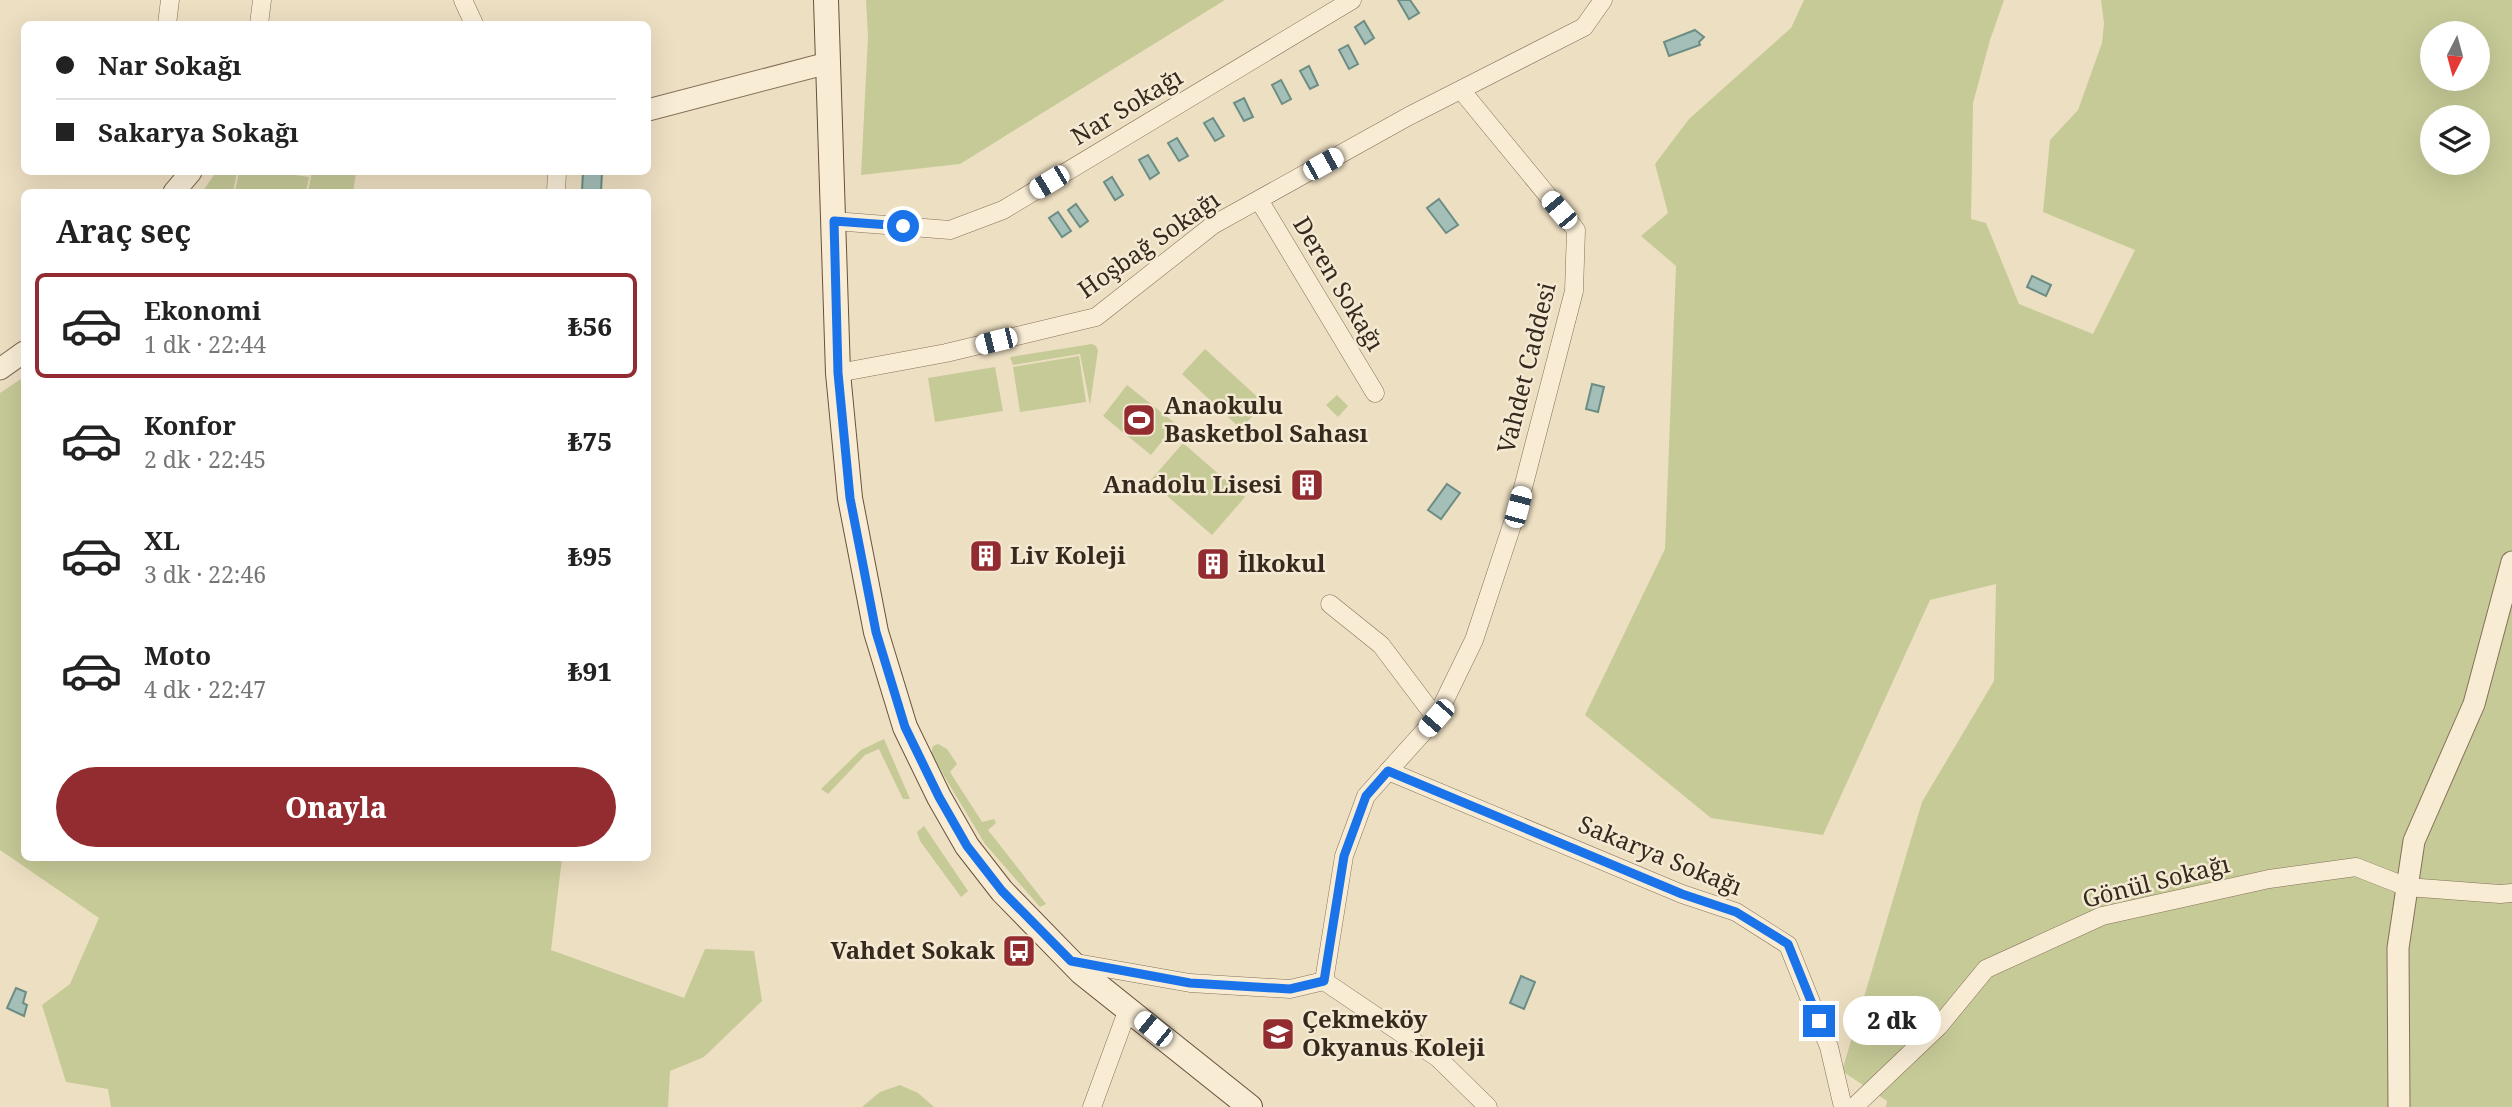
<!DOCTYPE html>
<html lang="tr">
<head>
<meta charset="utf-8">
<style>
	body { margin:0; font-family:"Noto Serif",serif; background:#f2f2f2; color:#222; height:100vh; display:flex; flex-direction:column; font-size:26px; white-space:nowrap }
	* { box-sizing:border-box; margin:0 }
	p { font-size:23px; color:#767676 }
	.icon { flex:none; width:38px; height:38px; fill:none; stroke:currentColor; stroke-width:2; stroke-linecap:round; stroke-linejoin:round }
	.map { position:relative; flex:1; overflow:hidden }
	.details { position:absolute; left:21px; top:189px; width:630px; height:672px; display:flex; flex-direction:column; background:#fff; border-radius:10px; box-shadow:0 7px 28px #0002 }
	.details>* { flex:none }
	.top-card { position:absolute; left:21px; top:21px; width:630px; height:154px; border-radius:10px; box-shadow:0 7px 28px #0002; display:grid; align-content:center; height:154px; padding:0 35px; background:#fff }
	.needle { width:46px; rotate:186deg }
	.buttons { position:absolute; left:2420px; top:21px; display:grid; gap:14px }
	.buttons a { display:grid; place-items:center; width:70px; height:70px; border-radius:50%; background:#fff; box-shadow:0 7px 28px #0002; font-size:35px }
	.end { position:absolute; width:32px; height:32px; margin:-16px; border:9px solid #1a73e8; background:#fff; box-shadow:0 0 0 4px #fff }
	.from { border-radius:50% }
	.bubble { position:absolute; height:49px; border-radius:24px; background:#fff; box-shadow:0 7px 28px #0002; font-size:23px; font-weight:800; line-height:49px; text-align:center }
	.car { position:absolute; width:21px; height:42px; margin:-21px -10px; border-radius:9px; box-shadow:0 0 5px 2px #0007; background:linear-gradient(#fff 24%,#345 0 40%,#fff 0 76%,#345 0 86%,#fff 0) }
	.top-card b { display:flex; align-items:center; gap:24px; height:66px; font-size:26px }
	.top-card b+b { border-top:2px solid #e0e0e0 }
	.top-card i { width:18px; height:18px; background:#222 }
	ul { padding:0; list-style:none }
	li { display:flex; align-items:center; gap:21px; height:105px; margin:0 14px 10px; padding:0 21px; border:4px solid transparent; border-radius:10px }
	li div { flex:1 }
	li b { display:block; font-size:26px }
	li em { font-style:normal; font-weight:800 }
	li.on { border-color:#932c30 }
	li>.icon { width:63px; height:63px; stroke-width:1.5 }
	h2 { padding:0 35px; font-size:32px; line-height:84px }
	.primary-button { display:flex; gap:14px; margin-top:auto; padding:14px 35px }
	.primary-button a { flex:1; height:80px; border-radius:42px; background:#932c30; color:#fff; font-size:28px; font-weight:800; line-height:80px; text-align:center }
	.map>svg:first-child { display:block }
</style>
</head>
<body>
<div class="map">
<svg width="2512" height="1107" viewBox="0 0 2512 1107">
	<rect width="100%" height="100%" fill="#eddfc2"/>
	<g fill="#c6ca97" fill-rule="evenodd">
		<path d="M866 0H1225L960 164 861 175 868 37Z"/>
		<path d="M1804 0H2004L1990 40 1973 103 1971 219 1986 223 2019 304 2093 334 2135 250 2043 212 2050 140 2078 110 2102 43 2104 23 2101 0H2512V1107H1886L1887 1101 1842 1071 1922 802 1994 681 1996 584 1930 600 1823 835 1711 818 1585 715 1665 549 1676 266 1641 236 1668 213 1655 164 1689 119 1791 28ZM2432 33H2478V79H2432ZM2432 117H2478V163H2432Z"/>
		<path d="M216 172H237L233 192 203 191Z"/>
		<path d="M239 172H274L309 177 306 192H235Z"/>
		<path d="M312 172H356L353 192H308Z"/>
		<path d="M1092 344 1096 346 1098 350 1090 405 1080 354 1013 365 1010 357Z"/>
		<path d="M1205 349 1264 403 1241 429 1182 374Z"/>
		<path d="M1079 356 1086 402 1020 412 1013 367Z"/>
		<path d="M995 367 1003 411 935 422 928 378Z"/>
		<path d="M24 377V858H562L551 950 684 998 705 949 754 951 762 1001 704 1057 670 1071 668 1107H111L108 1089 66 1082 42 1005 70 984 99 918 0 850V393Z"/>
		<path d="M1127 385 1176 424 1151 455 1103 416Z"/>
		<path d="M1337 395 1348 406 1338 417 1326 405Z"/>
		<path d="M1183 443 1245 497 1212 535 1150 481Z"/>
		<path d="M884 739 910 799H903L879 749 865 755 828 794 821 789 861 750Z"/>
		<path d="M938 744 947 749 957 764 950 772 982 822 994 819 996 823 988 830 1046 904 1040 907 985 844 931 754 933 746Z"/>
		<path d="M924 826 968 891 961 897 920 841 917 832Z"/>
		<path d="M900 1085 918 1093 934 1107H862L880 1092Z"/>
	</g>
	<g fill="#a4bfb7" stroke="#6c8d84" stroke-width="2">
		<path d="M1398 0H1410L1419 13 1409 19Z"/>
		<path d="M1364 21 1374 38 1365 44 1355 27Z"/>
		<path d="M1695 30 1704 37 1699 42 1700 45 1669 56 1664 42Z"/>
		<path d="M1348 45 1358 64 1349 69 1339 50Z"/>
		<path d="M1309 66 1318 85 1310 89 1300 71Z"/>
		<path d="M1281 80 1291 99 1282 104 1272 85Z"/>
		<path d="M1244 98 1253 117 1244 121 1234 103Z"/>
		<path d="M1213 118 1224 136 1215 141 1204 123Z"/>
		<path d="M1177 138 1188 156 1179 161 1168 143Z"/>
		<path d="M1148 155 1159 173 1150 179 1139 160Z"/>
		<path d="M583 172H602L601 192 582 191Z"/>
		<path d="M1112 177 1123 195 1115 200 1104 182Z"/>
		<path d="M1439 199 1458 225 1446 233 1427 208Z"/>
		<path d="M1076 204 1088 221 1080 227 1068 210Z"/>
		<path d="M1058 212 1071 231 1062 237 1049 218Z"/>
		<path d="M2032 276 2051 285 2046 296 2027 287Z"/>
		<path d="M1592 384 1604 387 1598 412 1586 409Z"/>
		<path d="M1447 484 1460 493 1441 519 1428 510Z"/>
		<path d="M1521 976 1535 982 1524 1009 1510 1003Z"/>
		<path d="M16 988 26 992 23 1003 27 1005 24 1016 7 1008Z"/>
	</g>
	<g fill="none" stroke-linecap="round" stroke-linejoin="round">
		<defs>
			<g id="minor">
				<path d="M463 0 474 24"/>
				<path d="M167 24 170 0"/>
				<path d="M259 24 262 0"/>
				<path d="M556 192 557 172"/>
				<path d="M1259 200 1375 393"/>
				<path d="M834 221 950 230 1003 210 1352 0"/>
				<path d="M838 373 946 353 1096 317 1213 225 1409 116 1584 27 1603 0"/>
				<path d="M1330 604 1381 645 1436 718"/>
				<path d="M1388 771 1682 894 1736 912 1788 945 1829 1047 1843 1107"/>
				<path d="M1071 962 1190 983 1290 989 1324 981 1344 856 1366 796 1436 718 1474 640 1518 507 1574 291 1576 230 1461 90"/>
				<path d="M1324 981 1438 1058 1488 1107"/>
				<path d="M1092 1107 1128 1009"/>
				<path d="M1854 1107 1939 1026 1986 969 2102 916 2269 879 2356 867 2407 887 2500 894 2512 893"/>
			</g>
			<g id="tertiary">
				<path d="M648 110 828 63"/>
				<path d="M174 192 191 172"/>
				<path d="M0 369 24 352"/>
				<path d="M2399 1107 2398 948 2414 841 2474 704 2512 562"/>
			</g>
			<path id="secondary" d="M826 0 838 373 850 498 876 632 905 727 939 797 967 846 1002 891 1081 972 1250 1107"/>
		</defs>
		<use href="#minor" stroke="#86705a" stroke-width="19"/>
		<use href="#tertiary" stroke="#86705a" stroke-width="23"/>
		<use href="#secondary" stroke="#68513d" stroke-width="26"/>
		<use href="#minor" stroke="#f8ecd5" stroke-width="18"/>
		<use href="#tertiary" stroke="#f8ecd5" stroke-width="21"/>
		<use href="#secondary" stroke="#f8ecd5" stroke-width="24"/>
	</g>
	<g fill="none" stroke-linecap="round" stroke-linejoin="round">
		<path stroke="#1a73e8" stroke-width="9" d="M903 226 834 221 838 373 850 498 876 632 905 727 939 797 967 846 1002 891 1071 961 1190 983 1290 989 1324 981 1344 856 1366 796 1388 771 1682 894 1736 912 1788 944 1819 1021"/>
	</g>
	<defs>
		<symbol id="stadium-square" viewBox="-11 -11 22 22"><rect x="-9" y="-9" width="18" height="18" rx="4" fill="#932c30" stroke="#f4e9d2"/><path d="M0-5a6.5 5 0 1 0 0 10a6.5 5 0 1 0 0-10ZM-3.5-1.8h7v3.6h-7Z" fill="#fff"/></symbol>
		<symbol id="building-square" viewBox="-11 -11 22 22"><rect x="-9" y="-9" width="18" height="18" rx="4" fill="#932c30" stroke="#f4e9d2"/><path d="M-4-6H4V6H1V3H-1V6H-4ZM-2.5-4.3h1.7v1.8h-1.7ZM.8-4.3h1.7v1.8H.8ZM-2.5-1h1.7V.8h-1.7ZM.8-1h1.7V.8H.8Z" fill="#fff"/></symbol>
		<symbol id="bus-square" viewBox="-11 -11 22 22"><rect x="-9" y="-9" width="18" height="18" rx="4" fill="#932c30" stroke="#f4e9d2"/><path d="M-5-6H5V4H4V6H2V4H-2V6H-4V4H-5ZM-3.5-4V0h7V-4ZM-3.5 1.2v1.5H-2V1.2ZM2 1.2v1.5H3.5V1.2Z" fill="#fff"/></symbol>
		<symbol id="school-square" viewBox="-11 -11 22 22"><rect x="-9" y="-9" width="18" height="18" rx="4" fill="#932c30" stroke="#f4e9d2"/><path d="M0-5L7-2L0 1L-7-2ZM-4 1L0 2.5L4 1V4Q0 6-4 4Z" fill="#fff"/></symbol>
	</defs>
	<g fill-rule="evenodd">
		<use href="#stadium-square" x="1120" y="401" width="38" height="38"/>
		<use href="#building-square" x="1288" y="466" width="38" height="38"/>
		<use href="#building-square" x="967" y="537" width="38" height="38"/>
		<use href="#building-square" x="1194" y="545" width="38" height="38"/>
		<use href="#bus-square" x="1000" y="932" width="38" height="38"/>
		<use href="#school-square" x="1259" y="1015" width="38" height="38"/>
	</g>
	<g text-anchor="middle" stroke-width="5" stroke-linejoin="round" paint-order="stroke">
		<g font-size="24" fill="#36291e" stroke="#f4e9d2">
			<text transform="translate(1127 107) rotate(-31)" y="8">Nar Sokağı</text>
			<text transform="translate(1149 245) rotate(-35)" y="8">Hoşbağ Sokağı</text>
			<text transform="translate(1338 284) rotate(59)" y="8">Deren Sokağı</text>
			<text transform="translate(1527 368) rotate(-76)" y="8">Vahdet Caddesi</text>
			<text transform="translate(1660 856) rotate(22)" y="8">Sakarya Sokağı</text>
			<text transform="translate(2156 882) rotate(-14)" y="8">Gönül Sokağı</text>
		</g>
		<g font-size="24" font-weight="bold" fill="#36291e" stroke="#f4e9d2" text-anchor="start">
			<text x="1164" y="414">Anaokulu<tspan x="1164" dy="28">Basketbol Sahası</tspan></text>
			<text x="1282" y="493" text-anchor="end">Anadolu Lisesi</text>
			<text x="1010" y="564">Liv Koleji</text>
			<text x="1238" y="572">İlkokul</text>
			<text x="995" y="959" text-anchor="end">Vahdet Sokak</text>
			<text x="1302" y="1028">Çekmeköy<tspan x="1302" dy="28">Okyanus Koleji</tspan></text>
		</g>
	</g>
</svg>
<div class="buttons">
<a><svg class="needle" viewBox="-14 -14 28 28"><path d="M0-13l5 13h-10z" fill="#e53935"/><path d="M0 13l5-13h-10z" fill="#767676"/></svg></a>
<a><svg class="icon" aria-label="layers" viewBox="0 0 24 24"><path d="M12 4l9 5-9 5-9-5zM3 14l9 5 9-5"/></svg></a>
</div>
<i class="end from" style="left:903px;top:226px"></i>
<i class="end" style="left:1819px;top:1021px"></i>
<div class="bubble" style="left:1843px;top:996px;width:98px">2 dk</div>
<i class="car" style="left:1323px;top:164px;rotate:61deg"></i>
<i class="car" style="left:1049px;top:182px;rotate:239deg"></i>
<i class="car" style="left:1559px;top:210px;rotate:320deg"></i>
<i class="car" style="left:996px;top:341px;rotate:256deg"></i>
<i class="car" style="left:1518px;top:507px;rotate:15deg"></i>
<i class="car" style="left:1436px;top:718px;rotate:221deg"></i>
<i class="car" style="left:1153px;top:1029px;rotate:309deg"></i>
<div class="top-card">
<b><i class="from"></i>Nar Sokağı</b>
<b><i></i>Sakarya Sokağı</b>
</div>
<section class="details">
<h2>Araç seç</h2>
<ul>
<li class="on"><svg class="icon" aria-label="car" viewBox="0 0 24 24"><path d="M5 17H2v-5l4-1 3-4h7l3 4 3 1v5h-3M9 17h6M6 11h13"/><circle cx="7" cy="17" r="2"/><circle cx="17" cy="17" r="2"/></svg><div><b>Ekonomi</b><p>1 dk · 22:44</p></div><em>₺56</em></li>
<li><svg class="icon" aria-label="car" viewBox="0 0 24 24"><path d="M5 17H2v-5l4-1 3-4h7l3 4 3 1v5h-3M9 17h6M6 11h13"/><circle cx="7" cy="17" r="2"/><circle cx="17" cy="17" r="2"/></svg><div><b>Konfor</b><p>2 dk · 22:45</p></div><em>₺75</em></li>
<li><svg class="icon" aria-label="car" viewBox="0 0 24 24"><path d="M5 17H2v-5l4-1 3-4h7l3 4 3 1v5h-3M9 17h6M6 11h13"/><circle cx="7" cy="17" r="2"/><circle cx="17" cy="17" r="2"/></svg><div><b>XL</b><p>3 dk · 22:46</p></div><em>₺95</em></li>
<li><svg class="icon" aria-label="car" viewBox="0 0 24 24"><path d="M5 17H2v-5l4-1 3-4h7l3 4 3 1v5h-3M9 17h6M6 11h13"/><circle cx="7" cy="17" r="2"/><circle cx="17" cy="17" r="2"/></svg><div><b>Moto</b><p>4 dk · 22:47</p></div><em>₺91</em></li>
</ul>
<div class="primary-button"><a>Onayla</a></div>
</section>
</div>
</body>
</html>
